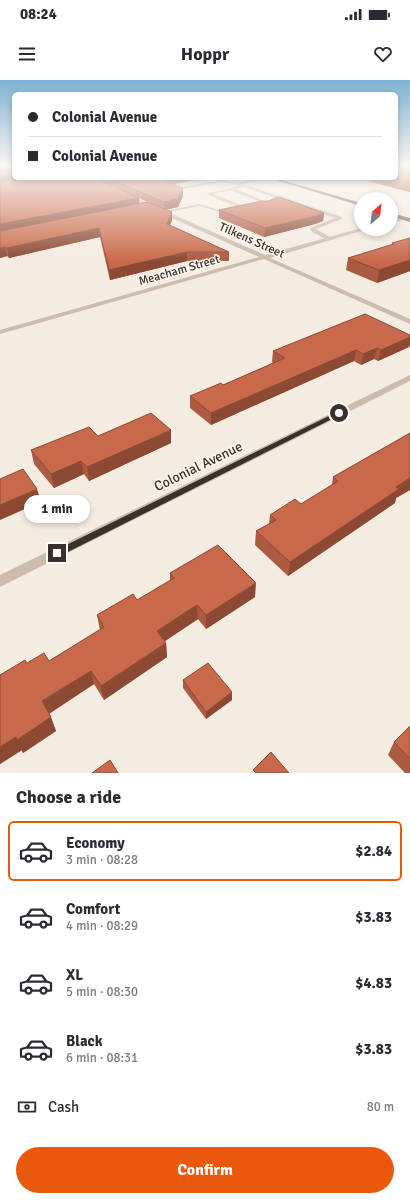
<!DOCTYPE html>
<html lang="en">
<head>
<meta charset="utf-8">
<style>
	body { margin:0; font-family:Signika,sans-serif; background:#f7f7f7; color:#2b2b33; height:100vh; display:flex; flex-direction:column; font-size:15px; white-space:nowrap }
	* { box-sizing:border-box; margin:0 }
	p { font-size:13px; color:#7c7c81 }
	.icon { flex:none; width:22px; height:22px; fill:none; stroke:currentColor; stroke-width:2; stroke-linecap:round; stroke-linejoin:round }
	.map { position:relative; height:693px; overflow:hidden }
	.drawer { display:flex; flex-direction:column; background:#fff; flex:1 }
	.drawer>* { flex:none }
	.banner { position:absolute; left:12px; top:12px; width:386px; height:88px; border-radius:6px; box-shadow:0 2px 6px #0003; display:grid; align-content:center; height:88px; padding:0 16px; background:#fff }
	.needle { width:26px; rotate:28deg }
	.buttons { position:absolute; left:354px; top:112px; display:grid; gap:8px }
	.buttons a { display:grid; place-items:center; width:44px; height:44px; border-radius:50%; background:#fff; box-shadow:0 2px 6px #0003; font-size:20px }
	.end { position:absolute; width:18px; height:18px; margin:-9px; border:5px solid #3b302b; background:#fff; box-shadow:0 0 0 2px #fff }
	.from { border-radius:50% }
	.bubble { position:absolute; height:28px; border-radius:14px; background:#fff; box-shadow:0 2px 6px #0003; font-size:13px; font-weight:700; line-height:28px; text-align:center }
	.banner b { display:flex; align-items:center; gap:14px; height:38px; font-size:15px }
	.banner b+b { border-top:1px solid #e1e1e2 }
	.banner i { width:10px; height:10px; background:#2b2b33 }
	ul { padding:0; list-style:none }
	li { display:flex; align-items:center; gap:12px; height:60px; margin:0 8px 6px; padding:0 8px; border:2px solid transparent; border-radius:6px }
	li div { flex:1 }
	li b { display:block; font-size:15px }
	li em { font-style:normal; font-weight:700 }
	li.selected { border-color:#ea580c }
	li>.icon { width:36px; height:36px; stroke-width:1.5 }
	h2 { padding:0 16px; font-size:18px; line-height:48px }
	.pay { display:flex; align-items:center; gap:10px; height:44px; padding:0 16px; font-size:15px }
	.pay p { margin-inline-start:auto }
	.action { display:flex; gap:8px; margin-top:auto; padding:8px 16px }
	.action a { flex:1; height:46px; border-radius:24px; background:#ea580c; color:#fff; font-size:16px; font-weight:700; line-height:46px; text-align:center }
	.status { display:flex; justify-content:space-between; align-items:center; height:28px; padding:0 20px; background:#fff; direction:ltr }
	.status svg { height:11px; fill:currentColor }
	header { display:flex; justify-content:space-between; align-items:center; height:52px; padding:0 16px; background:#fff; font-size:18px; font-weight:700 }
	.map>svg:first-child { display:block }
</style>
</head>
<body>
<div class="status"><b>08:24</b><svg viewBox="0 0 49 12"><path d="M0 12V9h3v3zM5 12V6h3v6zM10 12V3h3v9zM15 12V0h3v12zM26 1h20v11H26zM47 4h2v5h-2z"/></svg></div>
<header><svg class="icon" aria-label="menu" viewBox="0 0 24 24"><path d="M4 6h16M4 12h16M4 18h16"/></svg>Hoppr<svg class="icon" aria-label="heart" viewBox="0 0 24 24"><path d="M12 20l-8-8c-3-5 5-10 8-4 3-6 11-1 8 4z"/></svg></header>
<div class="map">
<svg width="410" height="693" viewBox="0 0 410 693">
	<rect width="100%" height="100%" fill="#f4ebe1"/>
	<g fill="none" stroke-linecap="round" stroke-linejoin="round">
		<g fill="#cdbbac" fill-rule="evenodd">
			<path d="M259 98H267L243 104 342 137V139L316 149 331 158V160H327L311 151 310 148 335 138 244 107 235 109 272 124 267 128H263V126L266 124 230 110 213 114 241 125 254 127 252 129 238 127 206 114 239 106 237 105 223 102 176 110 168 106 170 105 177 108 223 100 238 103Z"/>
			<path d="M200 124 229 133 227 134 200 126 162 133 160 132Z"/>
		</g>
		<g fill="#cdbbac" fill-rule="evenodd">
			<path d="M125 115H129L265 175 361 148 368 149 270 178 410 239V244L264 179 0 254V250L259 177 125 117Z"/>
			<path d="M403 136 405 137V139L391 144V140Z"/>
			<path d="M410 295V301L0 507V495Z"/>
		</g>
		<g fill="#7d675c" fill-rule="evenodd">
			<path d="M269 98H275L361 123V126Z"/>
			<path d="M391 133 410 138V142L391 136Z"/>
		</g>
	</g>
	<g fill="#ac5a40" fill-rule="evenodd">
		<path d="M410 85V112H409L356 98H396Z"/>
		<path d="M14 98H206L173 104 183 108V116L178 127 166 129 172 140 170 145 229 172V181H187L110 200 100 157 9 178 7 176 0 178ZM139 118 147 122 139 123Z"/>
		<path d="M219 130 324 133 323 141 315 144 264 157 219 138Z"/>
		<path d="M410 158V191L377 203 346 190 348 178 392 164V163Z"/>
		<path d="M410 255V264L409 267 378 281 374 279 361 285 354 281 211 345 190 328V316L223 305 273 283 272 282 273 271Z"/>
		<path d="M410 353V410L396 418 395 423 288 496 255 465 256 451 269 444 270 435 301 424 332 405 333 397Z"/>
		<path d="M98 356 171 363 89 401 84 394 54 408 34 384 31 370Z"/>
		<path d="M170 493 255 517 206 549 198 539 165 561 166 563 167 577 104 620 94 604 49 634 56 651 23 673 22 670 0 684V595L27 583 49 581 100 550 97 535 137 520 170 501Z"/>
		<path d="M183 600 232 620 206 639 183 608Z"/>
		<path d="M410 646V693H405L388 675 394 662Z"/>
	</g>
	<g fill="#8c4a34">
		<path d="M14 95V98H38L0 105V97Z"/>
		<path d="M172 98H206L172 104Z"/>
		<path d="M183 108V116L178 127 165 130 164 122Z"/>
		<path d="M139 118V125L0 153V144Z"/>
		<path d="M172 132V140L167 152V144Z"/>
		<path d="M324 133 323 141 315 144 264 157 265 148Z"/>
		<path d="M99 148 100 157 9 178 7 168Z"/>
		<path d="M5 167 7 176 0 178V168Z"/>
		<path d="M187 172V181L110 200 109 190Z"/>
		<path d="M410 180V191L377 203 379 190Z"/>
		<path d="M410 257V264L409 267 378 281 381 270Z"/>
		<path d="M377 268 374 279 361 285 363 274Z"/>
		<path d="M356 270 354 281 211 345V333Z"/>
		<path d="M171 350V363L89 401 87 387Z"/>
		<path d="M81 381 84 394 54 408 51 394Z"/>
		<path d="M410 398V410L396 418 395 423 288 496 290 482 396 407Z"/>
		<path d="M37 409 41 422 0 440V425Z"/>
		<path d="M256 503 255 517 206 549V535Z"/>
		<path d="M197 525 198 539 159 565 157 551Z"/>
		<path d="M166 563 167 577 104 620 101 606Z"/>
		<path d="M91 591 94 604 47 635 42 621Z"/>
		<path d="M232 612V620L206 639V632Z"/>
		<path d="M51 637 56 651 23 673 17 660Z"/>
		<path d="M16 657 22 670 0 684V667Z"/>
	</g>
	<g fill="#c8694b" stroke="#8c4a34">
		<path d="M0 85H14V95L0 97Z"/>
		<path d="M396 85H410V102L395 98H396Z"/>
		<path d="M23 98H95L139 118 0 144V102Z"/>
		<path d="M108 98H161L163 99H160L183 108 178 119 164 122Z"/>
		<path d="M279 117 324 133 316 136 265 148 219 130 262 121H268Z"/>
		<path d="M147 122 172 132 167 144 229 172H187L109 190 99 148 7 168 5 167 0 168V151Z"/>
		<path d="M410 158V180L379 190 348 178 394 164 392 163Z"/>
		<path d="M365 234 410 255V257L381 270 377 268 363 274 356 270 211 333 190 316 221 303 223 305 285 278 273 271Z"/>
		<path d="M151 333 171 350 87 387 81 381 51 394 31 370 89 347 98 356Z"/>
		<path d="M410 353V398L396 407 399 409 290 482 256 451 276 440 270 435 295 419 301 424 338 401 333 397Z"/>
		<path d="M23 389 37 409 0 425V399Z"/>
		<path d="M218 465 256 503 206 535 197 525 157 551 166 563 101 606 91 591 42 621 51 637 17 660 16 657 0 667V595L25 580 27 583 44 573 49 581 104 547 97 535 133 514 137 520 174 498 170 493Z"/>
		<path d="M208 583 232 612 206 632 183 600Z"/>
		<path d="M410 646V679L394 662Z"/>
		<path d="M271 672 289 693H256L253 690Z"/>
		<path d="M110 680 118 693H92Z"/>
	</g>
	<linearGradient id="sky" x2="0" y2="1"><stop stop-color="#7eb2d2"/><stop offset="0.47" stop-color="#faf6f2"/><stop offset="1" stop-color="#faf6f2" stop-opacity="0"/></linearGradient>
	<rect width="410" height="182" fill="url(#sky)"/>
	<path fill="#3b302b" d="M339 331 342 332V334L60 476H54L52 473 54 471Z"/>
	<g text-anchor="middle" stroke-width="3" stroke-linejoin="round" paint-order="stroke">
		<g font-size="12" fill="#3b302b" stroke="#fbf5ee">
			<text transform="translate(252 160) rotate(24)" y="4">Tilkens Street</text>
			<text transform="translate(179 190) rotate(-16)" y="4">Meacham Street</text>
		</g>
		<g font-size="14" fill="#3b302b" stroke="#fbf5ee">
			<text transform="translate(198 386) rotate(-26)" y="5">Colonial Avenue</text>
		</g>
	</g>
</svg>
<div class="buttons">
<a><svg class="needle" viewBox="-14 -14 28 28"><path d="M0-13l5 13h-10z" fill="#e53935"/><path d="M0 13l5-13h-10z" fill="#7c7c81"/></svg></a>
</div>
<i class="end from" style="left:339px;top:333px"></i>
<i class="end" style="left:57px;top:473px"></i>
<div class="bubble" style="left:24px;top:415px;width:66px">1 min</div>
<div class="banner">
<b><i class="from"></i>Colonial Avenue</b>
<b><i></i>Colonial Avenue</b>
</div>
</div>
<section class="drawer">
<h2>Choose a ride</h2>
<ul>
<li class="selected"><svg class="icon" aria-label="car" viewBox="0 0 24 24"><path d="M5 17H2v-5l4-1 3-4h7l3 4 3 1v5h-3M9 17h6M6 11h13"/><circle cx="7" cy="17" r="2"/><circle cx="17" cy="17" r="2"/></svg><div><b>Economy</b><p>3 min · 08:28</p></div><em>$2.84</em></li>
<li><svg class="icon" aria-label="car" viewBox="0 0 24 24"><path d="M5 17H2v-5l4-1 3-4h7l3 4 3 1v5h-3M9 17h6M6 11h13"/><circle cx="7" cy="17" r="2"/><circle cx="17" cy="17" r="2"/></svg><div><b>Comfort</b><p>4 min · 08:29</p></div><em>$3.83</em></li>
<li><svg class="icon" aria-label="car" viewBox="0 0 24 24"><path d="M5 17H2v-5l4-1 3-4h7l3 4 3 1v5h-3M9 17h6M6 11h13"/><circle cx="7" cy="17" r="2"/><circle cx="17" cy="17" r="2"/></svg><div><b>XL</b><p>5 min · 08:30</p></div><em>$4.83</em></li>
<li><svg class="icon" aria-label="car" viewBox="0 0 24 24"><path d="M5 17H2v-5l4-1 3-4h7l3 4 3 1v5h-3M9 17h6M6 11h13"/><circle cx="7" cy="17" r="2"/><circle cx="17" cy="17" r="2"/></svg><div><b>Black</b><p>6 min · 08:31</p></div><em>$3.83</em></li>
</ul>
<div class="pay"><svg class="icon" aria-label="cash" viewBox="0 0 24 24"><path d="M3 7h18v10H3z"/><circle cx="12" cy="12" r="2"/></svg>Cash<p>80 m</p></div>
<div class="action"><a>Confirm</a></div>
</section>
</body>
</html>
